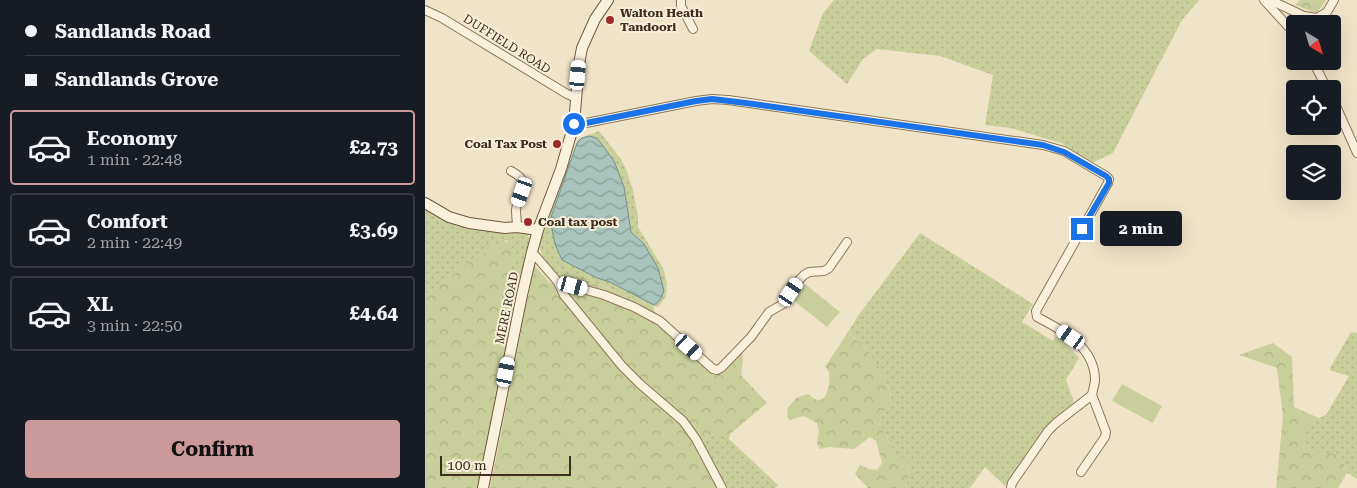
<!DOCTYPE html>
<html lang="en">
<head>
<meta charset="utf-8">
<style>
	body { margin:0; font-family:"Roboto Serif",serif; background:#242831; color:#f1f3f6; height:100vh; display:flex; flex-direction:column; font-size:19px; white-space:nowrap }
	* { box-sizing:border-box; margin:0 }
	p { font-size:16px; color:#9ea1a6 }
	.icon { flex:none; width:28px; height:28px; fill:none; stroke:currentColor; stroke-width:2; stroke-linecap:round; stroke-linejoin:round }
	.map { position:relative; flex:1; overflow:hidden }
	.sheet { display:flex; flex-direction:column; background:#171b24; width:425px }
	.sheet>* { flex:none }
	.hud { display:grid; align-content:center; height:110px; padding:0 25px; background:#171b24 }
	.needle { width:32px; rotate:142deg }
	.fabs { position:absolute; left:861px; top:15px; display:grid; gap:10px }
	.fabs a { display:grid; place-items:center; width:55px; height:55px; border-radius:5px; background:#171b24; box-shadow:0 5px 20px #0002; font-size:25px }
	.scale { position:absolute; left:15px; bottom:12px; width:131px; box-sizing:border-box; padding-left:5px; border:2px solid #3d2e20; border-top:0; font-size:14px; line-height:18px; white-space:nowrap; color:#3d2e20; -webkit-text-stroke:4px #f7eed8; paint-order:stroke }
	.end { position:absolute; width:22px; height:22px; margin:-11px; border:6px solid #1a73e8; background:#fff; box-shadow:0 0 0 2px #fff }
	.from { border-radius:50% }
	.bubble { position:absolute; height:35px; border-radius:5px; background:#171b24; box-shadow:0 5px 20px #0002; font-size:16px; font-weight:700; line-height:35px; text-align:center }
	.car { position:absolute; width:15px; height:30px; margin:-15px -8px; border-radius:6px; box-shadow:0 0 4px 1px #0007; background:linear-gradient(#fff 24%,#345 0 40%,#fff 0 76%,#345 0 86%,#fff 0) }
	.hud b { display:flex; align-items:center; gap:18px; height:48px; font-size:19px }
	.hud b+b { border-top:1px solid #363941 }
	.hud i { width:12px; height:12px; background:#f1f3f6 }
	ul { padding:0; list-style:none }
	li { display:flex; align-items:center; gap:15px; height:75px; margin:0 10px 8px; padding:0 15px; border:2px solid #363941; border-radius:5px }
	li div { flex:1 }
	li b { display:block; font-size:19px }
	li em { font-style:normal; font-weight:700 }
	li.on { border-color:#cc999b }
	li>.icon { width:45px; height:45px; stroke-width:1.5 }
	.cta { display:flex; gap:10px; margin-top:auto; padding:10px 25px }
	.cta a { flex:1; height:58px; border-radius:5px; background:#cc999b; color:#111; font-size:20px; font-weight:700; line-height:58px; text-align:center }
	main { display:flex; flex:1; min-height:0 }
	.map>svg:first-child { display:block }
</style>
</head>
<body>
<main>
<section class="sheet">
<div class="hud">
<b><i class="from"></i>Sandlands Road</b>
<b><i></i>Sandlands Grove</b>
</div>
<ul>
<li class="on"><svg class="icon" aria-label="car" viewBox="0 0 24 24"><path d="M5 17H2v-5l4-1 3-4h7l3 4 3 1v5h-3M9 17h6M6 11h13"/><circle cx="7" cy="17" r="2"/><circle cx="17" cy="17" r="2"/></svg><div><b>Economy</b><p>1 min · 22:48</p></div><em>£2.73</em></li>
<li><svg class="icon" aria-label="car" viewBox="0 0 24 24"><path d="M5 17H2v-5l4-1 3-4h7l3 4 3 1v5h-3M9 17h6M6 11h13"/><circle cx="7" cy="17" r="2"/><circle cx="17" cy="17" r="2"/></svg><div><b>Comfort</b><p>2 min · 22:49</p></div><em>£3.69</em></li>
<li><svg class="icon" aria-label="car" viewBox="0 0 24 24"><path d="M5 17H2v-5l4-1 3-4h7l3 4 3 1v5h-3M9 17h6M6 11h13"/><circle cx="7" cy="17" r="2"/><circle cx="17" cy="17" r="2"/></svg><div><b>XL</b><p>3 min · 22:50</p></div><em>£4.64</em></li>
</ul>
<div class="cta"><a>Confirm</a></div>
</section>
<div class="map">
<svg width="932" height="488" viewBox="0 0 932 488">
	<defs>
		<pattern id="green-dots" width="8" height="8" patternUnits="userSpaceOnUse" patternTransform="scale(1.25)"><rect width="8" height="8" fill="#c9cf9b"/><path d="M2 2h.1M6 6h.1" fill="none" stroke="#aeb285" stroke-width="1.8" stroke-linecap="round"/></pattern>
		<pattern id="forest-crowns" width="20" height="18" patternUnits="userSpaceOnUse" patternTransform="scale(1.25)"><rect width="20" height="18" fill="#c9cf9b"/><path d="M2 6a3 3 0 1 1 6 0M12 15a3 3 0 1 1 6 0" fill="none" stroke="#aeb285"/></pattern>
		<pattern id="water-waves" width="16" height="10" patternUnits="userSpaceOnUse" patternTransform="scale(1.25)"><rect width="16" height="10" fill="#a9c4bc"/><path d="M0 5q4-4 8 0t8 0" fill="none" stroke="#8ba098"/></pattern>
	</defs>
	<rect width="100%" height="100%" fill="#f0e4c8"/>
	<g fill="url(#green-dots)">
		<path d="M409 0H774L757 20 688 153 667 163 636 143 585 128 560 125 568 75 515 56 452 49 438 59 422 84 384 51 398 13Z"/>
		<path d="M174 131 196 159 201 169 208 190 213 217V227L238 268 242 284 241 297 233 307 228 306 174 284H158L138 278 130 272 117 256 115 249V242L153 139Z"/>
		<path d="M0 209 19 220 34 226 84 234 97 231 102 234 104 237V243L87 321 81 315 76 305 77 294 82 288 85 276 83 241 76 239 70 241 66 249 49 258 26 277 0 295Z"/>
		<path d="M495 233 608 304 597 322 628 341 632 335 654 358 641 380 649 402 628 420 616 433 580 486 560 467 545 488H481L485 469 469 452 454 423 466 396 462 383 443 351 423 332 433 316Z"/>
		<path d="M926 332 932 333V479L922 473 915 454 879 452 877 428 894 418 901 415 924 376 904 370Z"/>
		<path d="M289 434H305L304 439 353 485 350 488H297L276 447 282 436Z"/>
	</g>
	<g fill="url(#forest-crowns)">
		<path d="M875 0H901L892 13 870 5Z"/>
		<path d="M76 239C85 242 92 250 90 260 89 264 86 267 85 271 85 276 84 281 82 286 80 293 75 296 76 305 77 311 82 317 87 321L53 488H0V295L26 277 49 258 66 249 70 241Z"/>
		<path d="M109 265 125 283 174 284 228 306 233 324 283 368 296 373 317 352 318 362 316 375 342 403 305 434H289L282 436 276 447 297 488H65Z"/>
		<path d="M423 332 443 351 456 371 462 383 466 396 454 423 469 452 482 459 485 469 481 488H443L430 474 435 465 444 469 452 470 457 463 451 441 445 437 429 449 404 447 395 449 392 444 394 430 392 423 379 416 365 420 362 417 363 413 362 409 371 398 383 394C386 396 390 400 393 400 403 401 406 380 404 373 403 370 402 369 400 367Z"/>
		<path d="M848 343 867 357 869 407 894 418 877 429 879 451 915 454 922 473 913 488H851L858 417 852 368 814 355Z"/>
	</g>
	<g fill="#c9cf9b">
		<path d="M380 284 415 312 402 327 368 300Z"/>
		<path d="M697 384 737 406 728 423 687 401Z"/>
	</g>
	<path fill="url(#water-waves)" stroke="#6f938a" d="M164 136 172 138 189 161 199 187 206 232 219 244 233 268 239 291 235 300 229 305 185 282 172 278 137 260 130 244 125 220 152 143 157 138Z"/>
	<g fill="none" stroke-linecap="round" stroke-linejoin="round">
		<defs>
			<g id="street">
				<path d="M256 0V6L268 29"/>
				<path d="M839 0 870 34"/>
				<path d="M845 0 879 16 892 18"/>
				<path d="M0 10 17 18 142 94 152 98"/>
				<path d="M892 18 902 12 909 0"/>
				<path d="M888 61 902 89"/>
				<path d="M908 99 932 153"/>
				<path d="M149 124H156L271 101 287 99 303 100 618 145 639 151 681 176 684 179 683 183 611 311 612 317C637 330 669 346 670 379 670 384 668 389 667 395L631 423 623 431 587 483 586 488"/>
				<path d="M86 171C110 184 93 192 91 210 91 215 92 221 92 227"/>
				<path d="M107 252 133 282 179 295 209 307 235 321 288 369 292 370 296 368 326 337 344 312 358 304 374 280 379 275 384 272 399 271 404 268 422 242"/>
				<path d="M133 282 139 295 197 366 215 384 258 421 271 439 297 488"/>
				<path d="M656 472 680 437 681 432 667 395"/>
			</g>
			<g id="secondary">
				<path d="M0 203 24 217 44 223 80 228 92 227 113 230"/>
				<path d="M58 488 97 295 107 252 113 230 136 169 149 124 154 64 157 48 170 19 183 0"/>
			</g>
		</defs>
		<use href="#street" stroke="#8d765c" stroke-width="10"/>
		<use href="#secondary" stroke="#6f573f" stroke-width="12"/>
		<use href="#street" stroke="#faf1dc" stroke-width="8"/>
		<use href="#secondary" stroke="#faf1dc" stroke-width="10"/>
	</g>
	<g fill="none" stroke-linecap="round" stroke-linejoin="round">
		<path stroke="#1a73e8" stroke-width="6" d="M149 124H156L271 101 287 99 321 103 618 145 639 152 681 176 684 179V183L657 229"/>
	</g>
	<g fill="#9e2a2b" stroke="#f7eed8" stroke-width="2">
		<circle cx="185" cy="20" r="5"/>
		<circle cx="132" cy="144" r="5"/>
		<circle cx="103" cy="222" r="5"/>
	</g>
	<g text-anchor="middle" stroke-width="4" stroke-linejoin="round" paint-order="stroke">
		<g font-size="12" font-weight="bold" fill="#3d2e20" stroke="#f7eed8" text-anchor="start">
			<text x="195" y="17">Walton Heath<tspan x="195" dy="14">Tandoori</tspan></text>
			<text x="122" y="148" text-anchor="end">Coal Tax Post</text>
			<text x="113" y="226">Coal tax post</text>
		</g>
		<g font-size="12" fill="#3d2e20" stroke="#f7eed8">
			<text transform="translate(82 44) rotate(32)" y="4">DUFFIELD ROAD</text>
			<text transform="translate(82 308) rotate(-78)" y="4">MERE ROAD</text>
		</g>
	</g>
</svg>
<div class="fabs">
<a><svg class="needle" viewBox="-14 -14 28 28"><path d="M0-13l5 13h-10z" fill="#e53935"/><path d="M0 13l5-13h-10z" fill="#9ea1a6"/></svg></a>
<a><svg class="icon" aria-label="locate" viewBox="0 0 24 24"><circle cx="12" cy="12" r="6"/><path d="M12 2v4M12 18v4M2 12h4M18 12h4"/></svg></a>
<a><svg class="icon" aria-label="layers" viewBox="0 0 24 24"><path d="M12 4l9 5-9 5-9-5zM3 14l9 5 9-5"/></svg></a>
</div>
<div class="scale">100 m</div>
<i class="end from" style="left:149px;top:124px"></i>
<i class="end" style="left:657px;top:229px"></i>
<div class="bubble" style="left:675px;top:211px;width:82px">2 min</div>
<i class="car" style="left:153px;top:75px;rotate:5deg"></i>
<i class="car" style="left:97px;top:192px;rotate:200deg"></i>
<i class="car" style="left:148px;top:286px;rotate:105deg"></i>
<i class="car" style="left:366px;top:292px;rotate:34deg"></i>
<i class="car" style="left:646px;top:337px;rotate:305deg"></i>
<i class="car" style="left:264px;top:347px;rotate:132deg"></i>
<i class="car" style="left:81px;top:372px;rotate:11deg"></i>
</div>
</main>
</body>
</html>
